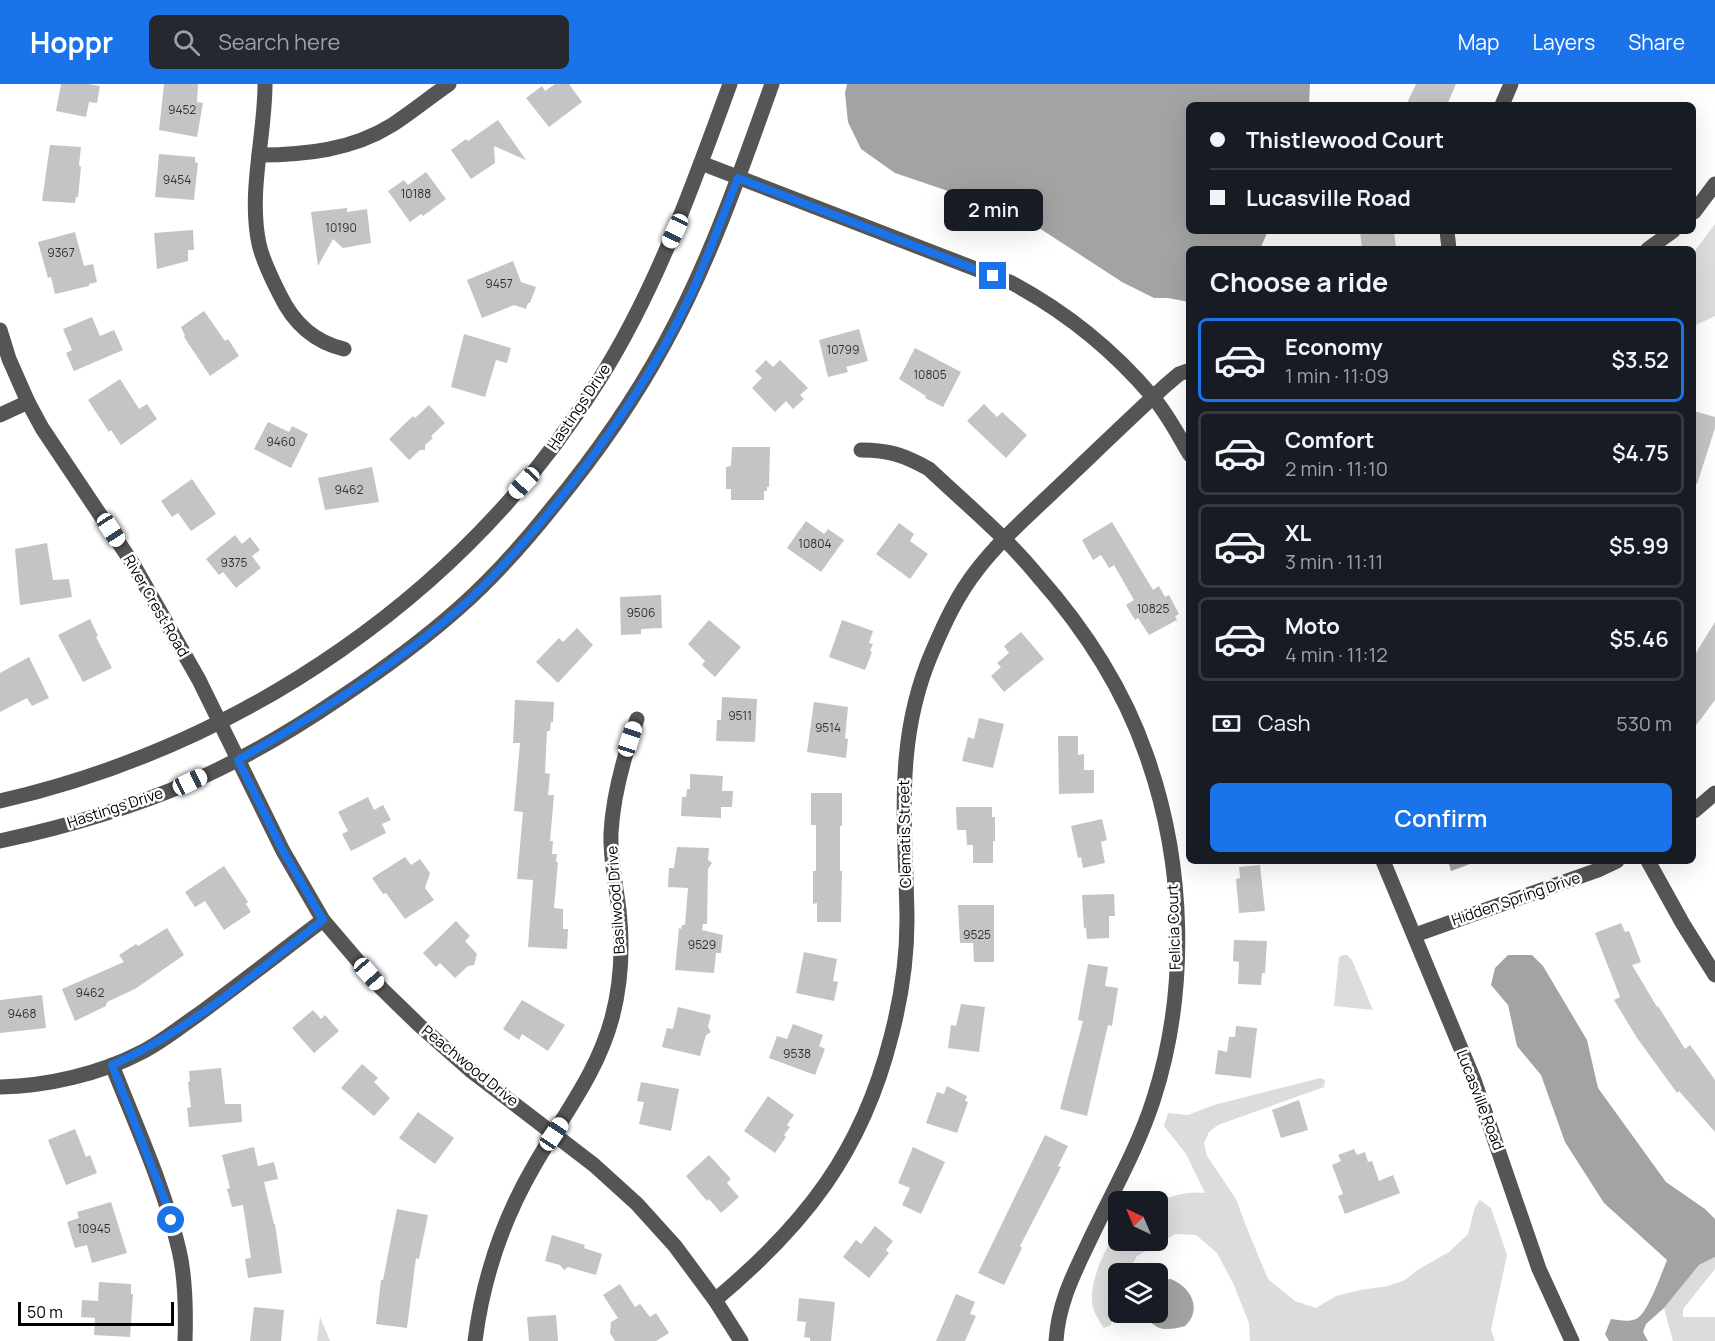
<!DOCTYPE html>
<html lang="en">
<head>
<meta charset="utf-8">
<style>
	body { margin:0; font-family:Manrope,sans-serif; background:#242831; color:#f1f3f6; height:100vh; display:flex; flex-direction:column; font-size:22px; white-space:nowrap }
	* { box-sizing:border-box; margin:0 }
	p { font-size:20px; color:#9ea1a6 }
	.icon { flex:none; width:33px; height:33px; fill:none; stroke:currentColor; stroke-width:2; stroke-linecap:round; stroke-linejoin:round }
	.map { position:relative; flex:1; overflow:hidden }
	.panel { position:absolute; left:1186px; top:162px; width:510px; height:618px; display:flex; flex-direction:column; background:#171b24; border-radius:9px; box-shadow:0 6px 24px #0002 }
	.panel>* { flex:none }
	.guide { position:absolute; left:1186px; top:18px; width:510px; height:132px; border-radius:9px; box-shadow:0 6px 24px #0002; display:grid; align-content:center; height:132px; padding:0 24px; background:#171b24 }
	.needle { width:39px; rotate:316deg }
	.buttons { position:absolute; left:1108px; top:1107px; display:grid; gap:12px }
	.buttons a { display:grid; place-items:center; width:60px; height:60px; border-radius:9px; background:#171b24; box-shadow:0 6px 24px #0002; font-size:30px }
	.scale { position:absolute; left:18px; bottom:15px; width:156px; box-sizing:border-box; padding-left:6px; border:3px solid #000; border-top:0; font-size:16px; line-height:21px; white-space:nowrap; color:#000; -webkit-text-stroke:4px #fff; paint-order:stroke }
	.end { position:absolute; width:27px; height:27px; margin:-14px; border:8px solid #1a73e8; background:#fff; box-shadow:0 0 0 3px #fff }
	.from { border-radius:50% }
	.bubble { position:absolute; height:42px; border-radius:9px; background:#171b24; box-shadow:0 6px 24px #0002; font-size:20px; font-weight:600; line-height:42px; text-align:center }
	.car { position:absolute; width:18px; height:36px; margin:-18px -9px; border-radius:8px; box-shadow:0 0 4px 2px #0007; background:linear-gradient(#fff 24%,#345 0 40%,#fff 0 76%,#345 0 86%,#fff 0) }
	.guide b { display:flex; align-items:center; gap:21px; height:57px; font-size:22px }
	.guide b+b { border-top:2px solid #363941 }
	.guide i { width:15px; height:15px; background:#f1f3f6 }
	ul { padding:0; list-style:none }
	li { display:flex; align-items:center; gap:18px; height:84px; margin:0 12px 9px; padding:0 12px; border:3px solid #363941; border-radius:9px }
	li div { flex:1 }
	li b { display:block; font-size:22px }
	li em { font-style:normal; font-weight:600 }
	li.on { border-color:#1a73e8 }
	li>.icon { width:54px; height:54px; stroke-width:1.5 }
	h2 { padding:0 24px; font-size:27px; line-height:72px }
	.pay { display:flex; align-items:center; gap:15px; height:66px; padding:0 24px; font-size:22px }
	.pay p { margin-inline-start:auto }
	.primary-button { display:flex; gap:12px; margin-top:auto; padding:12px 24px }
	.primary-button a { flex:1; height:69px; border-radius:9px; background:#1a73e8; color:#fff; font-size:24px; font-weight:600; line-height:69px; text-align:center }
	header { display:flex; align-items:center; gap:36px; box-sizing:border-box; height:84px; padding:0 30px; background:#1a73e8; color:#fff }
	header strong { font-size:28px }
	nav { display:flex; gap:33px; margin-inline-start:auto; font-size:21px }
	.search { width:420px; height:54px; background:#242831; display:flex; align-items:center; gap:15px; box-sizing:border-box; padding:0 21px; border-radius:9px; color:#9ea1a6; font-size:22px }
	.map>svg:first-child { display:block }
</style>
</head>
<body>
<header>
<strong>Hoppr</strong>
<div class="search"><svg class="icon" aria-label="search" viewBox="0 0 24 24"><circle cx="10" cy="10" r="6"/><path d="M15 15l6 6"/></svg>Search here</div>
<nav><a>Map</a><a>Layers</a><a>Share</a></nav>
</header>
<div class="map">
<svg width="1715" height="1257" viewBox="0 0 1715 1257">
	<rect width="100%" height="100%" fill="#fff"/>
	<g fill="#dcdcdc">
		<path d="M1715 140V232L1694 242V168Z"/>
		<path d="M1343 871H1347L1352 876 1373 926 1334 922 1339 873Z"/>
		<path d="M1320 994 1325 996 1324 1003 1218 1041 1209 1048 1204 1059 1207 1072 1236 1115 1246 1142 1268 1195 1295 1217 1316 1224 1336 1212 1360 1206 1388 1202 1405 1196 1419 1185 1449 1168 1468 1150 1475 1123 1480 1116 1491 1124 1507 1171 1491 1246 1495 1257H1250L1249 1239 1233 1199 1217 1169 1196 1151 1175 1150 1137 1172 1127 1189 1119 1190C1119 1207 1118 1224 1111 1241L1104 1244C1098 1235 1091 1224 1092 1213 1092 1194 1105 1161 1119 1148V1156H1158V1118C1173 1111 1189 1107 1205 1109L1186 1070 1164 1042 1168 1029 1188 1031 1214 1021Z"/>
		<path d="M1715 1173V1185L1683 1225V1233H1715V1257H1673L1664 1224 1699 1181Z"/>
		<path d="M320 1233 330 1257H317Z"/>
	</g>
	<g fill="#a3a3a3">
		<path d="M847 0H1310L1309 21H1190V147H1268L1260 165H1190L1189 218 1168 214H1154L1122 198 1036 142 1020 129 1004 126 895 89 861 65 848 38 845 9Z"/>
		<path d="M1448 777H1478L1451 787Z"/>
		<path d="M1508 871H1532L1543 882 1587 956 1598 1004 1666 1098 1705 1125 1715 1135V1173L1699 1181 1664 1224 1646 1240 1643 1248 1648 1257H1609L1605 1250 1611 1235C1619 1236 1633 1239 1639 1233 1649 1225 1662 1188 1667 1176L1604 1119 1565 1058 1541 991 1517 962 1508 921 1491 901 1495 884Z"/>
		<path d="M1171 1195C1191 1203 1203 1226 1185 1242 1167 1247 1154 1248 1145 1229L1158 1228V1196Z"/>
	</g>
	<g fill="#c4c4c4">
		<path d="M61 0H88L100 2 97 19 89 18 86 33 56 27Z"/>
		<path d="M164 0H198L197 18 203 19 197 53 159 46Z"/>
		<path d="M555 0H569L582 18 549 43 526 14 542 2 545 7Z"/>
		<path d="M1416 0H1456L1447 21H1406Z"/>
		<path d="M498 36 526 76 494 62 495 79 471 95 451 66 466 55 468 57Z"/>
		<path d="M50 61 81 63 79 81 81 83 78 113H76L75 119 42 117Z"/>
		<path d="M159 70 195 73V78L198 79 194 116 155 113Z"/>
		<path d="M426 88 446 115 423 132 421 130 410 138 388 107 404 96 408 101Z"/>
		<path d="M347 124V128L367 125 371 159 343 164 333 155 318 182 311 128Z"/>
		<path d="M193 146 194 166H188V177L157 185 154 149Z"/>
		<path d="M1360 147H1394L1396 165H1362Z"/>
		<path d="M75 148 84 182 93 180 97 198 89 200V202L55 210 51 193 48 194 38 158Z"/>
		<path d="M513 177 521 198 536 203 530 219H528L526 225 514 221 482 234 467 196Z"/>
		<path d="M204 227 225 257 228 255 239 272 210 292 184 253 185 252 181 243Z"/>
		<path d="M92 233 100 252 114 246 123 266 74 287 66 269 72 266 63 245Z"/>
		<path d="M859 245 868 277 846 283 848 288 828 293 819 256Z"/>
		<path d="M464 250 511 264 507 279 496 276 485 313 451 303Z"/>
		<path d="M915 264 961 288 943 323 925 314 926 312 899 295Z"/>
		<path d="M766 276 773 283 780 276 808 304 800 311 804 315 793 325 786 317 775 328 752 304 762 294 755 287Z"/>
		<path d="M120 295 139 325 147 320 157 335 121 361 111 346 109 348 88 316Z"/>
		<path d="M984 320 997 333 1002 328 1027 351 1006 374 967 337Z"/>
		<path d="M429 321 445 339 431 352 433 354 425 361V366H420L409 376 389 355 413 332 415 334Z"/>
		<path d="M1694 327 1715 333V344L1697 400H1694Z"/>
		<path d="M268 338 289 348 292 342 308 350 291 384 254 365Z"/>
		<path d="M732 363H770L769 403H767V407H764V416H731V405H726V383L731 382Z"/>
		<path d="M372 383 379 418 325 426 318 394Z"/>
		<path d="M192 395 216 430 191 447 178 429 172 433 161 417Z"/>
		<path d="M806 437 824 450 828 445 844 456 821 488 787 464Z"/>
		<path d="M1112 438 1153 506 1159 502 1165 513 1169 511 1179 530 1175 532 1177 536 1149 551 1138 534 1135 536 1126 521 1134 516 1114 481 1109 484 1101 471 1093 476 1082 456Z"/>
		<path d="M899 439 914 450 910 457 928 470 910 495 876 470Z"/>
		<path d="M235 451 242 460 250 453 260 466 252 472 261 484 236 504 223 488 219 491 206 475Z"/>
		<path d="M47 459 53 496 69 495 72 513 20 521 15 465Z"/>
		<path d="M661 511 662 544 641 545V550L621 551 620 513Z"/>
		<path d="M90 535 98 552 96 553 112 584 83 598 58 551Z"/>
		<path d="M709 536 741 563 715 593 702 581 705 577 688 560Z"/>
		<path d="M842 536 873 547 869 559 873 560 870 567 872 568 865 586 829 573Z"/>
		<path d="M1715 538V616L1694 644V572Z"/>
		<path d="M577 544 593 561 558 599 536 578 559 554 563 558Z"/>
		<path d="M1021 548 1044 575 1004 608 991 592 1001 583 997 579 1009 569 1004 562Z"/>
		<path d="M29 573 49 614 32 622 27 614 0 628V589Z"/>
		<path d="M722 613 757 615 755 658 716 657 717 636H721Z"/>
		<path d="M515 616 554 618 553 638H551L550 647H547L545 689 550 690 548 711H554L550 757H553L552 770H557L556 778H558L554 824 563 825V845H568L567 865 528 863 533 796 517 795 523 728 514 727 520 659H513Z"/>
		<path d="M814 618 848 623 845 654 848 655 846 674 807 668Z"/>
		<path d="M979 634 1004 640 993 684 962 677 968 653 974 655Z"/>
		<path d="M1058 652H1078V671L1084 670V686H1094V709L1059 710Z"/>
		<path d="M690 690 723 692 722 707H733L732 723H721V734L681 732 682 713H686L687 705H690Z"/>
		<path d="M811 709H842V742H840V787H842L841 838H817V819L813 820V787H816V741H811Z"/>
		<path d="M368 713 374 726 383 721 391 736 382 740 386 749 351 767 342 750 348 747 338 728Z"/>
		<path d="M956 723H992V733H995V757H993V779H973V761H967L966 746H957Z"/>
		<path d="M1102 735 1107 756 1101 758 1105 779 1083 784 1081 773 1078 774 1071 742Z"/>
		<path d="M677 763 709 764 708 776 712 779 708 785 707 840H703L702 846 723 851 721 869H716L714 889 675 886 679 844 681 845 682 841H685L688 804 668 803 669 784H674Z"/>
		<path d="M405 773 411 781 420 775 430 789 425 804 434 816 405 835 386 809 383 810 372 794Z"/>
		<path d="M1260 781 1265 827 1239 829 1236 795 1240 794 1239 783Z"/>
		<path d="M224 782 248 818 246 820 251 828 224 846 205 817 195 823 185 808Z"/>
		<path d="M1114 810 1115 832H1109V854L1087 855 1086 844H1084L1082 811Z"/>
		<path d="M958 821H994V878H974L973 859H960Z"/>
		<path d="M456 837 470 852 465 857 477 870 474 881 468 882 455 894 440 879 436 883 423 869Z"/>
		<path d="M1621 839 1625 848 1629 847 1641 878 1632 881 1657 923 1658 922 1685 965 1690 961 1715 996V1048L1679 1007 1677 1009 1637 954 1614 916 1620 913 1595 849Z"/>
		<path d="M167 844 184 871 135 905 107 918 106 922 75 937 62 905 124 878 119 871 136 860 138 862Z"/>
		<path d="M1234 856 1267 857 1265 889H1262L1261 901 1238 900 1239 878 1233 877Z"/>
		<path d="M804 868 837 875 833 897 838 898 834 917 796 909Z"/>
		<path d="M1088 880 1108 883 1105 902 1118 904 1112 942 1108 941 1087 1032 1060 1025 1083 937 1078 936Z"/>
		<path d="M42 911 46 944 0 949V916Z"/>
		<path d="M522 916 565 941 548 967 522 950 519 956 503 945Z"/>
		<path d="M961 920 985 923 979 968 948 964 951 941 956 942Z"/>
		<path d="M678 923 711 931 708 943 711 948 706 951 700 972 662 963 667 944 673 945Z"/>
		<path d="M313 926 321 935 325 931 339 947 314 969 292 944Z"/>
		<path d="M793 940 823 951 819 962 825 965 815 991 769 974 777 952 787 955Z"/>
		<path d="M1236 942 1257 944 1251 994 1215 990 1218 966 1227 968 1229 953H1235Z"/>
		<path d="M362 980 378 994 374 998 390 1014 374 1032 341 1004Z"/>
		<path d="M221 984 225 1020H241L242 1038 189 1043 187 1024 191 1023 188 998 190 997 189 987Z"/>
		<path d="M641 998 679 1005 671 1047 639 1040 644 1018 637 1017Z"/>
		<path d="M947 1002 967 1012 965 1017 968 1018 957 1049 926 1039 937 1008 944 1010Z"/>
		<path d="M768 1012 794 1031 787 1041 790 1043 784 1051 786 1053 775 1069 744 1047Z"/>
		<path d="M1299 1016 1308 1046 1281 1054 1272 1026Z"/>
		<path d="M418 1028 454 1054 435 1080 399 1054Z"/>
		<path d="M75 1045 86 1073 90 1071 97 1089 66 1101 48 1056Z"/>
		<path d="M1045 1051 1068 1062 1058 1082 1061 1083 1020 1162 1022 1164 1004 1201 978 1189Z"/>
		<path d="M254 1063 258 1082 274 1078 278 1095 264 1098 274 1140H275L282 1189 248 1194 245 1175 251 1174 243 1121 232 1123 227 1105 230 1104 222 1071Z"/>
		<path d="M913 1063 945 1078 921 1130 902 1121 910 1104 898 1099Z"/>
		<path d="M1354 1065 1357 1071 1365 1068 1368 1078 1372 1077 1379 1097 1393 1091 1400 1109 1345 1130 1338 1112 1343 1110 1332 1081 1341 1077 1338 1071Z"/>
		<path d="M709 1071 731 1095 727 1099 739 1113 721 1129 709 1115 707 1117 686 1092Z"/>
		<path d="M111 1118 127 1169 92 1179 87 1161 75 1164 67 1138 79 1134 77 1128Z"/>
		<path d="M397 1125 428 1131 419 1175 416 1174 407 1244 376 1240 381 1196H383Z"/>
		<path d="M875 1142 893 1157 886 1166 889 1169 869 1194 843 1173 856 1156 861 1160Z"/>
		<path d="M552 1151 585 1161 584 1164 602 1170 596 1191 568 1183 564 1186 560 1181 545 1177Z"/>
		<path d="M99 1198 131 1200V1210H133L130 1253 94 1251 95 1234 81 1233 82 1216 98 1217Z"/>
		<path d="M620 1200 635 1223 640 1220 650 1233 656 1229 669 1249 656 1257H615L610 1249 611 1238 618 1234 603 1211Z"/>
		<path d="M956 1210 975 1218 970 1230 976 1232 965 1257H936Z"/>
		<path d="M799 1214 835 1218 831 1257H810V1254L804 1253 806 1238 797 1237Z"/>
		<path d="M254 1223 284 1226 281 1257H250Z"/>
		<path d="M556 1231 558 1257H529L527 1233Z"/>
	</g>
	<g fill="none" stroke-linecap="round" stroke-linejoin="round">
		<g stroke="#555" stroke-width="15">
			<path d="M265 0C265 53 248 107 259 160 263 178 272 195 280 211 293 238 314 258 344 265"/>
			<path d="M1502 21 1511 0"/>
			<path d="M259 71C305 71 352 66 392 41 412 28 430 13 449 0"/>
			<path d="M701 79 1012 199C1066 228 1113 266 1152 312 1167 329 1178 351 1190 371"/>
			<path d="M1694 128 1715 100"/>
			<path d="M1447 147 1449 165"/>
			<path d="M1648 165 1673 147"/>
			<path d="M0 246 9 275 28 318 42 344 133 480 199 596 283 767 323 836 381 904 419 941 470 986 594 1081 637 1120 675 1162 715 1216 741 1257"/>
			<path d="M0 331 28 318"/>
			<path d="M861 366C889 366 904 371 929 385 965 419 1005 452 1037 491 1083 543 1123 604 1146 670 1185 779 1189 907 1153 1017 1136 1069 1108 1116 1086 1164 1071 1195 1058 1223 1056 1257"/>
			<path d="M0 717C244 661 466 510 599 296 657 204 693 101 730 0"/>
			<path d="M1694 727 1715 709"/>
			<path d="M0 757C65 743 130 724 191 698 244 675 293 646 340 614 382 586 422 557 459 524 493 494 524 459 552 424 595 372 633 318 665 259 710 177 741 87 772 0"/>
			<path d="M1383 777 1474 996 1539 1185 1572 1257"/>
			<path d="M1648 777 1683 840 1715 891"/>
			<path d="M1415 851 1598 786 1617 777"/>
			<path d="M112 981C136 1042 164 1102 179 1166 186 1196 186 1227 185 1257"/>
			<path d="M0 1003C47 1002 100 990 142 968 162 958 180 943 199 930 241 899 282 867 323 836"/>
			<path d="M715 1216C805 1141 862 1068 891 953 901 915 907 876 907 836 906 741 893 657 933 566 945 538 958 510 977 486 1000 456 1029 431 1056 405 1092 371 1128 336 1165 302L1179 290 1190 286"/>
			<path d="M475 1257C483 1194 502 1137 534 1082 562 1033 597 990 612 934 621 900 623 862 619 826 616 801 610 775 611 749 613 710 624 672 637 635"/>
		</g>
	</g>
	<g fill="none" stroke-linecap="round" stroke-linejoin="round">
		<path stroke="#1a73e8" stroke-width="8" d="M171 1136 166 1119 112 981C188 948 257 887 323 836L283 767 238 676C316 632 391 584 459 525 493 495 523 460 552 425 606 358 656 286 692 208 709 170 723 131 738 94L993 192"/>
	</g>
	<g text-anchor="middle" stroke-width="5" stroke-linejoin="round" paint-order="stroke">
		<g font-size="12" fill="#313131">
			<text x="182" y="30">9452</text>
			<text x="177" y="100">9454</text>
			<text x="416" y="114">10188</text>
			<text x="341" y="148">10190</text>
			<text x="61" y="173">9367</text>
			<text x="499" y="204">9457</text>
			<text x="843" y="270">10799</text>
			<text x="930" y="295">10805</text>
			<text x="281" y="362">9460</text>
			<text x="349" y="410">9462</text>
			<text x="815" y="464">10804</text>
			<text x="234" y="483">9375</text>
			<text x="1153" y="529">10825</text>
			<text x="641" y="533">9506</text>
			<text x="740" y="636">9511</text>
			<text x="828" y="648">9514</text>
			<text x="977" y="855">9525</text>
			<text x="702" y="865">9529</text>
			<text x="90" y="913">9462</text>
			<text x="22" y="934">9468</text>
			<text x="797" y="974">9538</text>
			<text x="94" y="1149">10945</text>
		</g>
		<g font-size="15" fill="#000" stroke="#fff">
			<text transform="translate(579 323) rotate(-56)" y="5">Hastings Drive</text>
			<text transform="translate(156 522) rotate(60)" y="5">River Crest Road</text>
			<text transform="translate(115 724) rotate(-18)" y="5">Hastings Drive</text>
			<text transform="translate(905 750) rotate(-91)" y="5">Clematis Street</text>
			<text transform="translate(1516 815) rotate(-19)" y="5">Hidden Spring Drive</text>
			<text transform="translate(616 816) rotate(-94)" y="5">Basilwood Drive</text>
			<text transform="translate(1174 843) rotate(-92)" y="5">Felicia Court</text>
			<text transform="translate(470 982) rotate(39)" y="5">Peachwood Drive</text>
			<text transform="translate(1480 1016) rotate(69)" y="5">Lucasville Road</text>
		</g>
	</g>
</svg>
<div class="buttons">
<a><svg class="needle" viewBox="-14 -14 28 28"><path d="M0-13l5 13h-10z" fill="#e53935"/><path d="M0 13l5-13h-10z" fill="#9ea1a6"/></svg></a>
<a><svg class="icon" aria-label="layers" viewBox="0 0 24 24"><path d="M12 4l9 5-9 5-9-5zM3 14l9 5 9-5"/></svg></a>
</div>
<div class="scale">50 m</div>
<i class="end from" style="left:171px;top:1136px"></i>
<i class="end" style="left:993px;top:192px"></i>
<div class="bubble" style="left:944px;top:105px;width:99px">2 min</div>
<i class="car" style="left:675px;top:147px;rotate:205deg"></i>
<i class="car" style="left:524px;top:399px;rotate:223deg"></i>
<i class="car" style="left:111px;top:446px;rotate:147deg"></i>
<i class="car" style="left:630px;top:655px;rotate:18deg"></i>
<i class="car" style="left:190px;top:698px;rotate:65deg"></i>
<i class="car" style="left:369px;top:890px;rotate:139deg"></i>
<i class="car" style="left:554px;top:1050px;rotate:34deg"></i>
<div class="guide">
<b><i class="from"></i>Thistlewood Court</b>
<b><i></i>Lucasville Road</b>
</div>
<section class="panel">
<h2>Choose a ride</h2>
<ul>
<li class="on"><svg class="icon" aria-label="car" viewBox="0 0 24 24"><path d="M5 17H2v-5l4-1 3-4h7l3 4 3 1v5h-3M9 17h6M6 11h13"/><circle cx="7" cy="17" r="2"/><circle cx="17" cy="17" r="2"/></svg><div><b>Economy</b><p>1 min · 11:09</p></div><em>$3.52</em></li>
<li><svg class="icon" aria-label="car" viewBox="0 0 24 24"><path d="M5 17H2v-5l4-1 3-4h7l3 4 3 1v5h-3M9 17h6M6 11h13"/><circle cx="7" cy="17" r="2"/><circle cx="17" cy="17" r="2"/></svg><div><b>Comfort</b><p>2 min · 11:10</p></div><em>$4.75</em></li>
<li><svg class="icon" aria-label="car" viewBox="0 0 24 24"><path d="M5 17H2v-5l4-1 3-4h7l3 4 3 1v5h-3M9 17h6M6 11h13"/><circle cx="7" cy="17" r="2"/><circle cx="17" cy="17" r="2"/></svg><div><b>XL</b><p>3 min · 11:11</p></div><em>$5.99</em></li>
<li><svg class="icon" aria-label="car" viewBox="0 0 24 24"><path d="M5 17H2v-5l4-1 3-4h7l3 4 3 1v5h-3M9 17h6M6 11h13"/><circle cx="7" cy="17" r="2"/><circle cx="17" cy="17" r="2"/></svg><div><b>Moto</b><p>4 min · 11:12</p></div><em>$5.46</em></li>
</ul>
<div class="pay"><svg class="icon" aria-label="cash" viewBox="0 0 24 24"><path d="M3 7h18v10H3z"/><circle cx="12" cy="12" r="2"/></svg>Cash<p>530 m</p></div>
<div class="primary-button"><a>Confirm</a></div>
</section>
</div>
</body>
</html>
